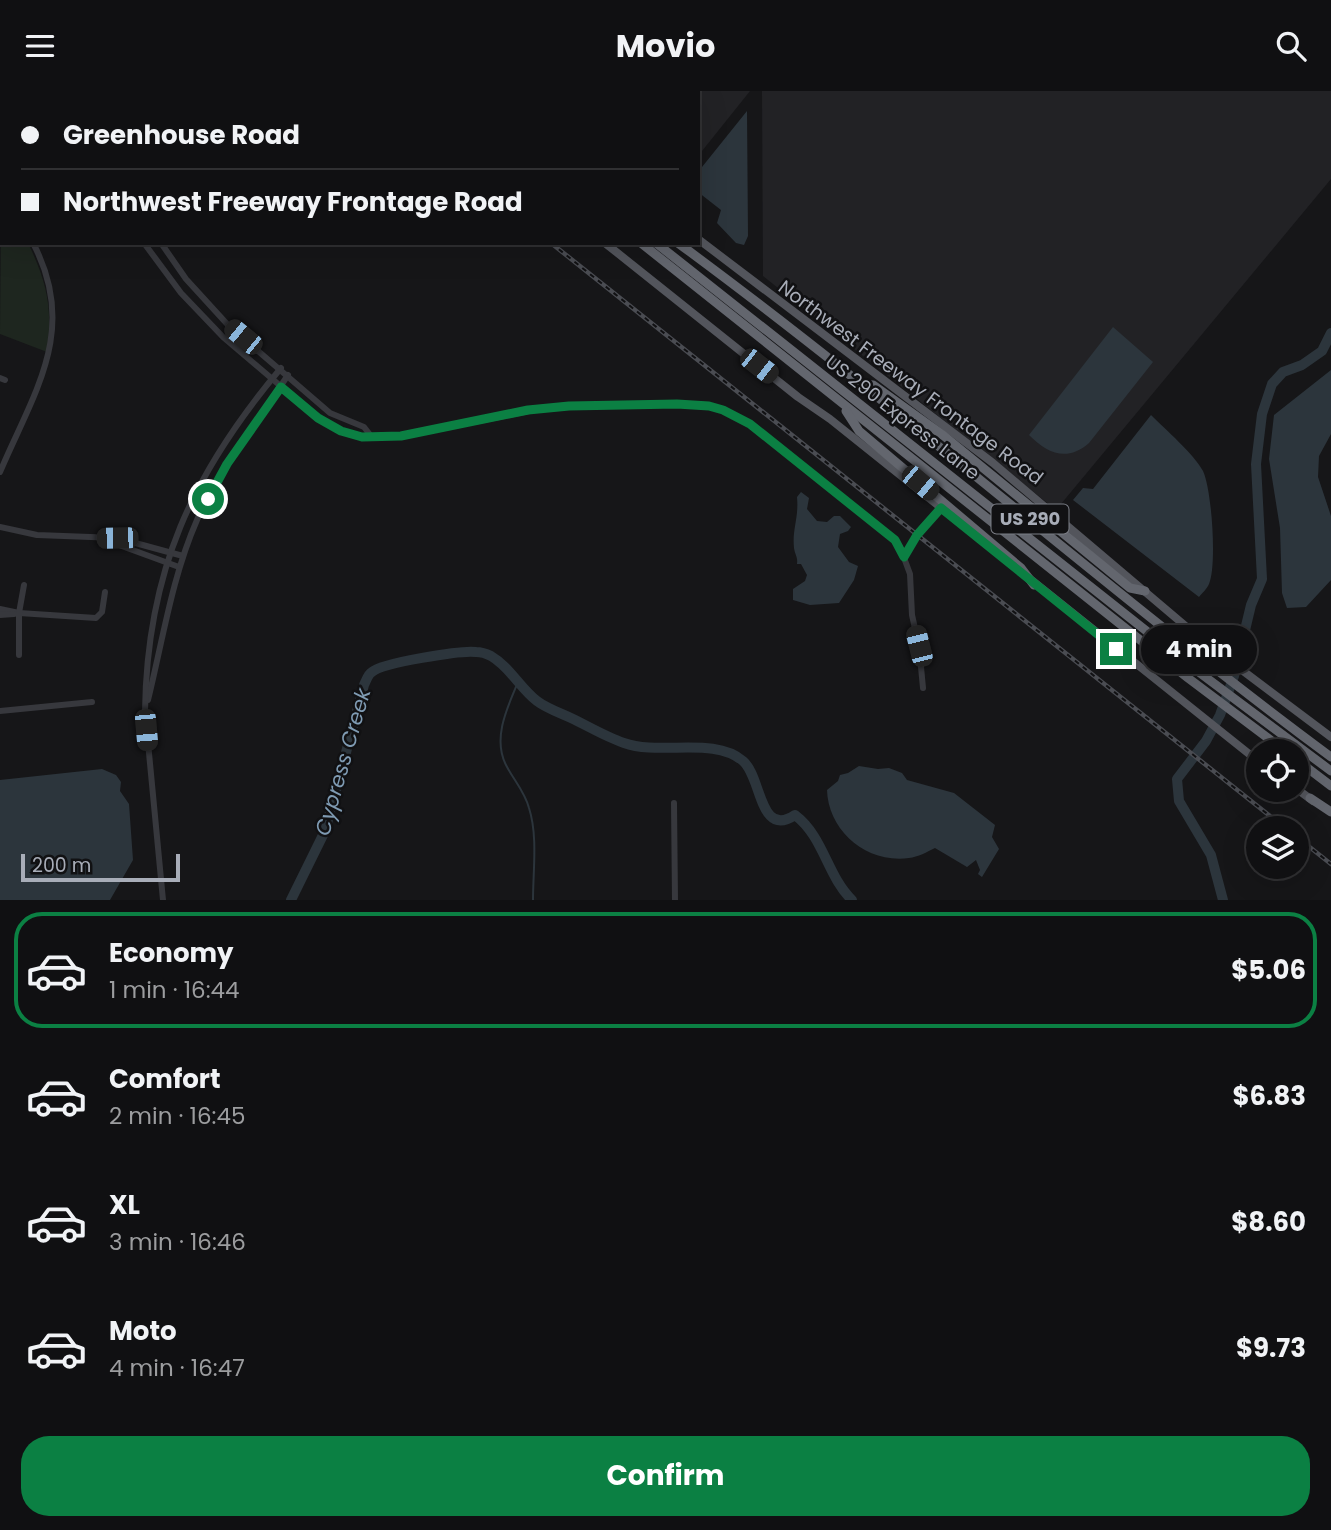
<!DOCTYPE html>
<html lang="en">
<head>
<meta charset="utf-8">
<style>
	body { margin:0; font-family:Poppins,sans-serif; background:#19191b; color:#f1f3f6; height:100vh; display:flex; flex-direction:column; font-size:26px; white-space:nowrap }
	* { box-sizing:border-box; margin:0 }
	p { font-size:23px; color:#9c9d9f }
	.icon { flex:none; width:38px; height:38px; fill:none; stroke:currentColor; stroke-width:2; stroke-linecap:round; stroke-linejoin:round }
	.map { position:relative; height:809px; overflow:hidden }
	.panel { display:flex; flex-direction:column; background:#101012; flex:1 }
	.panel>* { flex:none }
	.banner { position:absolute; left:0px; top:0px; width:700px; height:154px; box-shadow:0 7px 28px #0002,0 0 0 2px #303032; display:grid; align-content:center; height:154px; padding:0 21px; background:#101012 }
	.fabs { position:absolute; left:1246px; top:648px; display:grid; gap:14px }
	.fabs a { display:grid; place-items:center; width:63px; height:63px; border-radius:50%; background:#101012; box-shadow:0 7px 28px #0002,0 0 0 2px #303032; font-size:35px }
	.scale { position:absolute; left:21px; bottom:18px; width:159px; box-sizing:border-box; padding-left:7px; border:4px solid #a8adb8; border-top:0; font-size:19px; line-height:24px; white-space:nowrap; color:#a8adb8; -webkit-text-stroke:5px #111113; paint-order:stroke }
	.end { position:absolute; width:32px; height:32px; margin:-16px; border:9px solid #0b8043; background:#fff; box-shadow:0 0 0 4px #fff }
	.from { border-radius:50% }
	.bubble { position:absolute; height:49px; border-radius:24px; background:#101012; box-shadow:0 7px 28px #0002,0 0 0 2px #303032; font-size:23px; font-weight:700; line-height:49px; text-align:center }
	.car { position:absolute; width:21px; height:42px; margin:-21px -10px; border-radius:9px; box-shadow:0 0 5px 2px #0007; background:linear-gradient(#222 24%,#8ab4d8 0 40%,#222 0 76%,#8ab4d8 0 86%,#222 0) }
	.banner b { display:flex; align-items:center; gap:24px; height:66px; font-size:26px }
	.banner b+b { border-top:2px solid #303032 }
	.banner i { width:18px; height:18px; background:#f1f3f6 }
	ul { padding:12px 0 0; list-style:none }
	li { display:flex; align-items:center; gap:21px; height:116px; margin:0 14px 10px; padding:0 7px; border:4px solid transparent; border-radius:28px }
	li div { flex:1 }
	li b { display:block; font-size:26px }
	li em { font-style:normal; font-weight:700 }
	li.current { border-color:#0b8043 }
	li>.icon { width:63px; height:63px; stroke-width:1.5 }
	.button { display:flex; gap:14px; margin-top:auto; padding:14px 21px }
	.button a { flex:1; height:80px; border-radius:28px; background:#0b8043; color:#fff; font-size:28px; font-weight:700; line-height:80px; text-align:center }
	header { display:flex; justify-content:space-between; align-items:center; height:91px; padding:0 21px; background:#101012; font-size:32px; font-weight:700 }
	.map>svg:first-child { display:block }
</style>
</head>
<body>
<header><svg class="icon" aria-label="menu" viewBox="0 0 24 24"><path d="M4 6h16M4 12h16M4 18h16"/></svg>Movio<svg class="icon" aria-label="search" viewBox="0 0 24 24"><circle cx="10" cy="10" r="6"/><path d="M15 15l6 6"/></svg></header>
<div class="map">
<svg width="1331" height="809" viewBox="0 0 1331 809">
	<rect width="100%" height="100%" fill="#161618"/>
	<g fill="#222225">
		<path d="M551 0H750L698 65V2Z"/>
		<path d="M762 0H1331V88L1056 419 763 185Z"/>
	</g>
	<path fill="#1e261f" d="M1 122 2 152H28C47 191 53 218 47 261L0 243Z"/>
	<g fill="#2c353c">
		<path d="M747 20 748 145 744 154 736 152 717 132 721 119 698 101V81Z"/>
		<path d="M1113 236 1153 271 1089 352C1067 371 1048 363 1029 344Z"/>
		<path d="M1331 279V343L1319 365 1318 386 1331 425V489L1306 516 1287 517 1282 502 1280 437 1269 368 1274 324Z"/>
		<path d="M1151 324C1165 338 1194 363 1203 380 1212 399 1217 475 1209 493 1207 498 1202 502 1199 506L1073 409 1083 397 1093 398Z"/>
		<path d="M801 401 809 407 807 418 817 430 827 431 834 425H840L851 436 848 440 840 443 838 456 849 471 858 475 854 489 839 512 810 514 793 509V498L805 490 807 484 801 473H797C798 466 795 464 794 457 792 438 799 427 797 406Z"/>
		<path d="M859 675 878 678 889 677 902 682 907 689 954 702 995 734 992 746 999 758 982 786 978 783 980 779 976 769 967 776 935 757C927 761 918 766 909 767 866 773 828 739 827 699L838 690 840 684 848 682Z"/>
		<path d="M102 678 116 684 121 691 120 700 129 713 133 769 110 809H0V689Z"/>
	</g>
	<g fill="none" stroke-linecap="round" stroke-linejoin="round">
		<path stroke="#2c353c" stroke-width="2" d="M518 591C508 615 492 647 506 674 513 688 525 701 529 717 538 745 533 780 533 809"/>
		<g stroke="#2c353c" stroke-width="10">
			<path d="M291 809 325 740 364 594C366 590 368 583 372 581 381 572 462 559 476 561 481 561 487 563 491 565 510 576 520 597 537 610 546 617 560 622 571 627 588 635 606 646 624 652 660 665 714 645 743 670 762 686 759 748 795 724 824 746 827 785 852 809"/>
			<path d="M1223 809 1211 764 1179 710 1177 688 1206 650 1220 624 1234 585 1251 514 1262 488 1256 373 1262 323 1272 293 1283 281 1302 274 1322 260 1331 242"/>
		</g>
		<g stroke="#37383d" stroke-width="6">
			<path d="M28 0 30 2"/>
			<path d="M46 0 47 2"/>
			<path d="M524 2 525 0"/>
			<path d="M0 112 2 111"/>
			<path d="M144 152 181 202 223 246 318 327 341 340 362 346 401 345 551 316 677 313 709 315 723 319 750 333 895 449 900 456 910 483 912 524 919 555 923 597"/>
			<path d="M161 152 186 188 228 234 330 322 364 336 371 345"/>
			<path d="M0 287 5 289"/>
			<path d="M0 381C34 301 79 239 33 152"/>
			<path d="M0 436 37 444 117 447 183 465"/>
			<path d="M108 450 179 476"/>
			<path d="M904 466 917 444 941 417"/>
			<path d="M0 518 19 522 96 527 102 521 105 501"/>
			<path d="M0 524 14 523"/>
			<path d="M19 564V522L24 494"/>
			<path d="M148 609C163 548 172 486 197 429 219 377 257 331 288 284"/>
			<path d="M0 620 92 611"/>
			<path d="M674 712 675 809"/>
			<path d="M163 809 145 620C147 480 192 383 281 277"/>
		</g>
		<g stroke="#53555c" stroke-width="8">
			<path d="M421 0 423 2"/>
			<path d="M512 0 514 2"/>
			<path d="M698 148 993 372 1202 549 1331 646"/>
			<path d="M605 152 798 306 830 328 1258 670"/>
			<path d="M1297 698 1313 710"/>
		</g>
		<g stroke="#63666e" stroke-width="9">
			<path d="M454 0 456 2"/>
			<path d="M471 0 473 2"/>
			<path d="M641 152 1188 587 1285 660"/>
			<path d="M656 152 1192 576 1331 680"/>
			<path d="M678 152C901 316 1108 501 1331 666"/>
			<path d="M861 293 873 294 944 345 1130 497 1145 500"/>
			<path d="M846 320 859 340 1021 477 1034 494"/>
			<path d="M1297 669 1331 695"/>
			<path d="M1310 707 1331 721"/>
		</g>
		<defs>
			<g id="rail">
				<path d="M358 0 360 2"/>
				<path d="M551 152 1285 737"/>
				<path d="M1297 746 1331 773"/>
			</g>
		</defs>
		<use href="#rail" stroke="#4a4c52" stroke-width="4.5"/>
		<use href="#rail" stroke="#111113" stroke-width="2" stroke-dasharray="5" stroke-linecap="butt"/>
		<path stroke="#63666e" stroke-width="9" d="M489 0 491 2"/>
	</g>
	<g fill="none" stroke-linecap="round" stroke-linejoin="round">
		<path stroke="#0b8043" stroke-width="9" d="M208 408 227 373 281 296 318 327 341 340 362 346 401 345 528 319 569 315 677 313 709 315 723 319 750 333 895 449 904 466 917 444 941 417 1116 558"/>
	</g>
	<g text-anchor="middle" stroke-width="5" stroke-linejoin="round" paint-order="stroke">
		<rect fill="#111113" stroke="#7b7e86" stroke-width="2" x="991.5" y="413.5" width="77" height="29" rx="5"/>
		<g font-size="18" font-weight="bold" fill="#a8adb8">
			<text x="1030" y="434">US 290</text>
		</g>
		<g font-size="19" fill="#a8adb8" stroke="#111113">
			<text transform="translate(911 291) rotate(37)" y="7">Northwest Freeway Frontage Road</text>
			<text transform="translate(903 326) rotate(38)" y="7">US 290 Express Lane</text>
		</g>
		<g font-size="21" font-style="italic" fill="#7f9bb3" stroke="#111113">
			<text transform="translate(343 671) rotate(-74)" y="7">Cypress Creek</text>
		</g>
	</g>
</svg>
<div class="fabs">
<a><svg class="icon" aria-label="locate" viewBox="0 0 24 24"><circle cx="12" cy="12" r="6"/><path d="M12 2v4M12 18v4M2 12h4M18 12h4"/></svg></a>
<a><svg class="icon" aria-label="layers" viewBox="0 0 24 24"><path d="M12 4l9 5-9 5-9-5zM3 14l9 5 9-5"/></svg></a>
</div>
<div class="scale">200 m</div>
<i class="end from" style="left:208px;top:408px"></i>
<i class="end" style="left:1116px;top:558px"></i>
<div class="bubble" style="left:1141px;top:534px;width:116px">4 min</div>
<i class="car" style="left:243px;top:246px;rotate:309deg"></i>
<i class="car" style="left:759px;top:275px;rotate:128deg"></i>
<i class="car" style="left:920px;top:392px;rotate:130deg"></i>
<i class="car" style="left:117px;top:447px;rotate:269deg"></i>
<i class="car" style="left:919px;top:555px;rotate:346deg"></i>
<i class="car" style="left:146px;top:639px;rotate:175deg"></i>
<div class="banner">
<b><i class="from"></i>Greenhouse Road</b>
<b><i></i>Northwest Freeway Frontage Road</b>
</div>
</div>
<section class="panel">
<ul>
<li class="current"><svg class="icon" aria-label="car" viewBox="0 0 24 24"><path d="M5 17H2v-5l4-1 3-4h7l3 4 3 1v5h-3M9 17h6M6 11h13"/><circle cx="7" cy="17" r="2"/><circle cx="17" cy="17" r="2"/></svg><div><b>Economy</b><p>1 min · 16:44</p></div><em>$5.06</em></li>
<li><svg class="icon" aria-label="car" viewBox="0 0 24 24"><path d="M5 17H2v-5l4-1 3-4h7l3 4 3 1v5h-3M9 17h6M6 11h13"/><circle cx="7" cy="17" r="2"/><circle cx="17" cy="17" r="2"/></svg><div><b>Comfort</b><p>2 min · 16:45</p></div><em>$6.83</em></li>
<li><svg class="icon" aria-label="car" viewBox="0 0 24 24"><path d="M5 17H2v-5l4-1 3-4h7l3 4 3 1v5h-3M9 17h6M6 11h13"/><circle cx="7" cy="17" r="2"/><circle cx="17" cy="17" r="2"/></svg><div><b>XL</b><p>3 min · 16:46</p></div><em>$8.60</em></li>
<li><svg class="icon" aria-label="car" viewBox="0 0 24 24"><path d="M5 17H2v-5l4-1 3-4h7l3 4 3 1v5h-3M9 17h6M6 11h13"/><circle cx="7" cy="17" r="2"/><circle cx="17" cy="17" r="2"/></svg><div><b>Moto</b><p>4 min · 16:47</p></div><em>$9.73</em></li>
</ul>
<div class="button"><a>Confirm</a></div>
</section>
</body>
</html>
